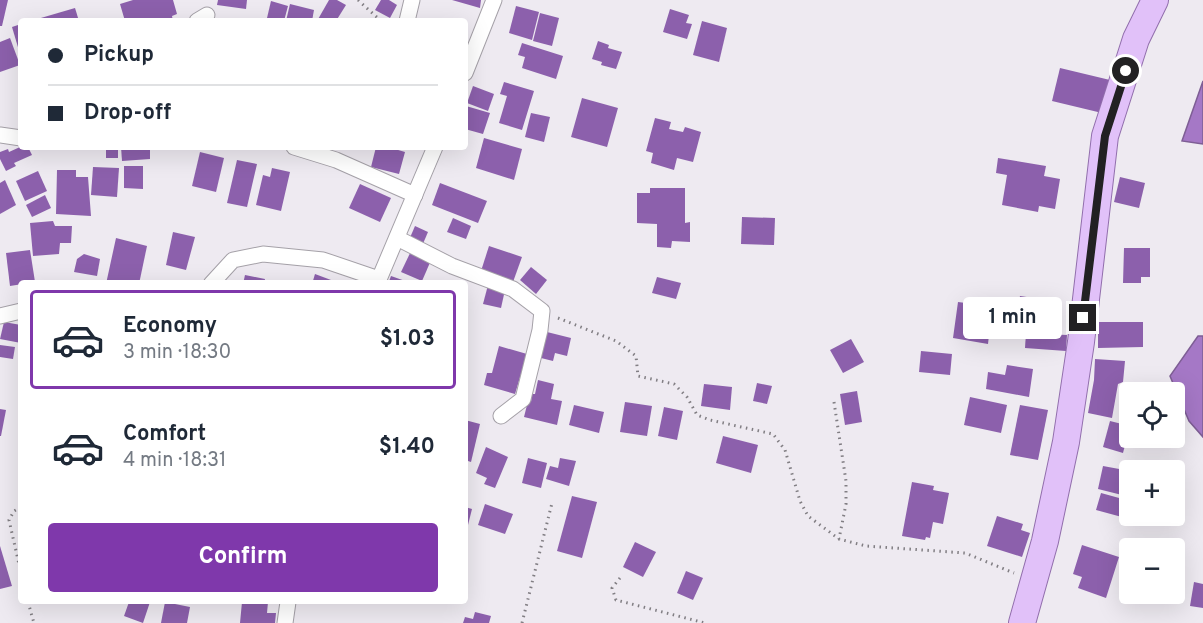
<!DOCTYPE html>
<html lang="en">
<head>
<meta charset="utf-8">
<style>
	body { margin:0; font-family:Overpass,sans-serif; background:#f2f2f3; color:#1f2937; height:100vh; display:flex; flex-direction:column; font-size:22px; white-space:nowrap }
	* { box-sizing:border-box; margin:0 }
	p { font-size:20px; color:#747a83 }
	.icon { flex:none; width:33px; height:33px; fill:none; stroke:currentColor; stroke-width:2; stroke-linecap:round; stroke-linejoin:round }
	.map { position:relative; flex:1; overflow:hidden }
	.drawer { position:absolute; left:18px; top:280px; width:450px; height:324px; display:flex; flex-direction:column; background:#fff; border-radius:6px; box-shadow:0 6px 24px #0002 }
	.drawer>* { flex:none }
	.top-card { position:absolute; left:18px; top:18px; width:450px; height:132px; border-radius:6px; box-shadow:0 6px 24px #0002; display:grid; align-content:center; height:132px; padding:0 30px; background:#fff }
	.buttons { position:absolute; left:1119px; top:382px; display:grid; gap:12px }
	.buttons a { display:grid; place-items:center; width:66px; height:66px; border-radius:6px; background:#fff; box-shadow:0 6px 24px #0002; font-size:30px }
	.end { position:absolute; width:27px; height:27px; margin:-14px; border:8px solid #222123; background:#fff; box-shadow:0 0 0 3px #fff }
	.from { border-radius:50% }
	.bubble { position:absolute; height:42px; border-radius:6px; background:#fff; box-shadow:0 6px 24px #0002; font-size:20px; font-weight:700; line-height:42px; text-align:center }
	.top-card b { display:flex; align-items:center; gap:21px; height:57px; font-size:22px }
	.top-card b+b { border-top:2px solid #e0e1e3 }
	.top-card i { width:15px; height:15px; background:#1f2937 }
	ul { padding:10px 0 0; list-style:none }
	li { display:flex; align-items:center; gap:18px; height:99px; margin:0 12px 9px; padding:0 18px; border:3px solid transparent; border-radius:6px }
	li div { flex:1 }
	li b { display:block; font-size:22px }
	li em { font-style:normal; font-weight:700 }
	li.active { border-color:#7f38ab }
	li>.icon { width:54px; height:54px; stroke-width:1.5 }
	.cta { display:flex; gap:12px; margin-top:auto; padding:12px 30px }
	.cta a { flex:1; height:69px; border-radius:6px; background:#7f38ab; color:#fff; font-size:24px; font-weight:700; line-height:69px; text-align:center }
	.map>svg:first-child { display:block }
</style>
</head>
<body>
<div class="map">
<svg width="1203" height="623" viewBox="0 0 1203 623">
	<rect width="100%" height="100%" fill="#eeeaf1"/>
	<g fill="#a578c6" stroke="#7e5e95" stroke-width="1.5">
		<path d="M1203 81V144L1182 141Z"/>
		<path d="M1198 336H1203V437L1189 421 1170 376Z"/>
	</g>
	<g fill="#8c60ac">
		<path d="M0 0H8L2 26H0Z"/>
		<path d="M133 0H173L177 14 172 16 173 21H125L120 4Z"/>
		<path d="M218 0H247L246 9 217 5Z"/>
		<path d="M329 0H337L346 5 336 21H317Z"/>
		<path d="M381 0H389L397 5 390 18 375 10Z"/>
		<path d="M452 0H481L480 8Z"/>
		<path d="M271 1 288 6 284 21 267 18Z"/>
		<path d="M290 4 314 10 312 21H286Z"/>
		<path d="M516 6 539 12 532 40 509 33Z"/>
		<path d="M75 8 79 21H34V20Z"/>
		<path d="M670 9 689 15 686 23 692 24 687 39 663 32Z"/>
		<path d="M540 13 559 18 552 46 533 41Z"/>
		<path d="M702 21 727 28 719 62 693 55Z"/>
		<path d="M21 24V54H20L12 27Z"/>
		<path d="M10 38 20 65 0 72V42Z"/>
		<path d="M598 41 609 45 608 48 622 52 616 69 601 65 602 62 592 59Z"/>
		<path d="M522 43 563 56 556 79 522 68 525 57 518 55Z"/>
		<path d="M1060 68 1110 80 1102 113 1052 101Z"/>
		<path d="M504 82 534 91 522 130 499 123 507 96 500 94Z"/>
		<path d="M473 86 494 94 488 111 467 103Z"/>
		<path d="M582 98 618 108 607 147 571 137Z"/>
		<path d="M466 106 490 113 483 134 465 129Z"/>
		<path d="M531 113 550 117 544 142 525 137Z"/>
		<path d="M655 118 671 122 669 129 683 132 685 127 701 132 693 162 677 158 674 170 651 163 653 153 646 151Z"/>
		<path d="M484 138 522 149 514 180 476 168Z"/>
		<path d="M20 147H28L32 155 14 163 16 166 6 171 0 159V152L8 149 9 152Z"/>
		<rect x="106" y="147" width="12" height="11"/>
		<path d="M121 147H150V159L122 161Z"/>
		<path d="M376 147H388L405 152 399 174 371 167Z"/>
		<path d="M200 152 224 158 216 192 192 186Z"/>
		<path d="M998 158 1046 166 1044 176 1060 179 1055 209 1039 206 1038 212 1002 205 1007 175 996 173Z"/>
		<path d="M237 160 257 164 247 207 227 203Z"/>
		<path d="M124 166H143V189L124 188Z"/>
		<path d="M93 167 119 168 117 197 91 195Z"/>
		<path d="M272 168 290 172 281 211 256 205 263 175 270 177Z"/>
		<path d="M57 170H76V177H88L91 216 56 214Z"/>
		<path d="M38 171 47 191 25 201 16 181Z"/>
		<path d="M1120 177 1145 183 1139 208 1114 202Z"/>
		<path d="M5 180 16 205 0 214V183Z"/>
		<path d="M440 183 487 201 478 223 432 205Z"/>
		<path d="M360 184 391 198 380 222 349 208Z"/>
		<path d="M650 188H685V223L690 222V242L672 241 671 248 657 247V224L637 223V193H650Z"/>
		<path d="M45 195 51 208 32 217 26 205Z"/>
		<path d="M742 217 775 218 774 245 741 244Z"/>
		<path d="M453 218 471 226 466 239 447 232Z"/>
		<path d="M53 221 55 226H72L71 243H60L59 254 33 256 30 223Z"/>
		<path d="M415 226 428 232 422 246 409 240Z"/>
		<path d="M173 232 195 237 186 270 166 265Z"/>
		<path d="M116 238 147 246 139 284H106Z"/>
		<path d="M489 246 522 257 513 282 481 271Z"/>
		<path d="M1124 248H1150V277H1141V283H1123Z"/>
		<path d="M412 249 432 258 422 281 401 272Z"/>
		<path d="M30 250 35 282 10 286 6 253Z"/>
		<path d="M84 254 100 259 97 276 74 272 77 259Z"/>
		<path d="M531 267 547 280 536 294 520 280Z"/>
		<path d="M315 274 339 283 338 284H312Z"/>
		<path d="M245 275 265 279 264 284H243Z"/>
		<path d="M391 276 411 283V284H388Z"/>
		<path d="M657 277 681 283 676 299 652 293Z"/>
		<path d="M488 285 505 290 501 308 483 304Z"/>
		<path d="M1020 296 1047 300 1043 331 1016 328 1017 323 1000 321 1003 298 1019 300Z"/>
		<path d="M958 302 982 305 979 325 990 326 988 344 953 338Z"/>
		<path d="M4 322 21 325V343L0 339Z"/>
		<path d="M1098 322H1143V347L1098 348Z"/>
		<path d="M547 332 571 338 567 356 555 353 553 361 541 358Z"/>
		<path d="M1026 333 1067 335 1066 351 1025 348Z"/>
		<path d="M851 339 864 362 843 373 830 350Z"/>
		<path d="M0 345 15 347 13 359 0 357Z"/>
		<path d="M499 346 527 354 515 394 484 385 487 373H492Z"/>
		<path d="M921 351 952 354 950 375 919 372Z"/>
		<path d="M1095 359 1125 361 1123 382 1118 384 1112 418 1088 413 1094 380Z"/>
		<path d="M1007 365 1033 369 1029 397 986 389 988 372 1005 375Z"/>
		<path d="M538 380 554 384 551 399 562 401 557 425 524 417 528 401 531 402 532 394H535Z"/>
		<path d="M757 383 772 386 767 404 753 401Z"/>
		<path d="M704 384 732 387 730 410 701 406Z"/>
		<path d="M857 391 862 422 845 425 840 394Z"/>
		<path d="M970 397 1007 405 1001 433 964 425Z"/>
		<path d="M625 402 652 406 647 436 620 432Z"/>
		<path d="M574 405 604 412 599 433 569 425Z"/>
		<path d="M1020 405 1048 410 1038 460 1010 455Z"/>
		<path d="M664 407 683 411 677 440 658 436Z"/>
		<path d="M0 409 6 410 1 436H0Z"/>
		<path d="M465 420 480 424 471 462 465 460Z"/>
		<path d="M1110 421 1130 426 1123 453 1103 447Z"/>
		<path d="M723 436 758 445 751 473 716 463Z"/>
		<path d="M486 447 508 457 495 488 484 484 487 478 476 473Z"/>
		<path d="M528 458 547 463 541 488 522 483Z"/>
		<path d="M560 458 576 461 569 486 546 479 550 466 558 468Z"/>
		<path d="M1103 466 1130 471V497L1098 489Z"/>
		<path d="M912 482 934 486 933 490 949 493 943 524 933 522 930 538 926 537 925 540 902 536Z"/>
		<path d="M1101 493 1130 501V516H1146L1144 523 1096 510Z"/>
		<path d="M572 496 597 502 582 558 557 551Z"/>
		<path d="M485 504 513 514 505 534 478 525Z"/>
		<path d="M465 507 472 509 466 533H465Z"/>
		<path d="M997 516 1023 524 1021 530 1030 533 1022 557 987 546Z"/>
		<path d="M635 542 656 552 643 577 623 567Z"/>
		<path d="M1082 545 1119 557 1106 598 1078 588 1082 577 1073 574Z"/>
		<path d="M0 546 12 586 0 589Z"/>
		<path d="M686 571 703 578 693 600 677 593Z"/>
		<path d="M1194 582 1203 584V608L1190 606Z"/>
		<path d="M129 602H150L143 623 124 616Z"/>
		<path d="M165 602 190 607 187 623H161Z"/>
		<path d="M242 602H268L267 613H276L275 623H240Z"/>
		<path d="M475 612 491 616 489 623H463L465 617 473 619Z"/>
	</g>
	<g fill="none" stroke-linecap="round" stroke-linejoin="round">
		<defs>
			<g id="street">
				<path d="M197 21 207 15"/>
				<path d="M407 21 412 0"/>
				<path d="M465 73 494 0"/>
				<path d="M0 135 21 138"/>
				<path d="M294 147 336 160 415 195"/>
				<path d="M397 238 452 266 513 289 542 311 540 330 523 399 501 416"/>
				<path d="M211 284 233 260 263 254 323 260 379 279"/>
				<path d="M377 284 435 147"/>
				<path d="M0 316 21 311"/>
				<path d="M285 623 288 602"/>
			</g>
			<path id="primary" d="M1022 623 1045 541 1066 442 1081 342 1105 136 1136 39 1155 0"/>
		</defs>
		<use href="#street" stroke="#a5a1a8" stroke-width="17"/>
		<use href="#primary" stroke="#916eac" stroke-width="28"/>
		<g stroke="#817e83" stroke-width="3" stroke-dasharray="1.5 4.5" stroke-linecap="butt">
			<path d="M358 0 381 21"/>
			<path d="M558 318 616 341 636 356 638 376 674 384 687 397 697 415 710 420 773 434 785 450 800 501 808 516 839 539 866 546 965 553 1014 573"/>
			<path d="M834 402 846 481V504L839 539"/>
			<path d="M21 507 14 511 9 520 21 573"/>
			<path d="M620 578 612 588 616 600 705 623"/>
			<path d="M28 602 34 623"/>
			<path d="M522 623 552 503"/>
		</g>
		<use href="#street" stroke="#fff" stroke-width="15"/>
		<use href="#primary" stroke="#e1c1f9" stroke-width="26"/>
	</g>
	<g fill="none" stroke-linecap="round" stroke-linejoin="round">
		<path stroke="#222123" stroke-width="8" d="M1083 318 1105 136 1126 71"/>
	</g>
</svg>
<div class="buttons">
<a><svg class="icon" aria-label="locate" viewBox="0 0 24 24"><circle cx="12" cy="12" r="6"/><path d="M12 2v4M12 18v4M2 12h4M18 12h4"/></svg></a>
<a>+</a>
<a>−</a>
</div>
<i class="end from" style="left:1126px;top:71px"></i>
<i class="end" style="left:1083px;top:318px"></i>
<div class="bubble" style="left:963px;top:297px;width:99px">1 min</div>
<div class="top-card">
<b><i class="from"></i>Pickup</b>
<b><i></i>Drop-off</b>
</div>
<section class="drawer">
<ul>
<li class="active"><svg class="icon" aria-label="car" viewBox="0 0 24 24"><path d="M5 17H2v-5l4-1 3-4h7l3 4 3 1v5h-3M9 17h6M6 11h13"/><circle cx="7" cy="17" r="2"/><circle cx="17" cy="17" r="2"/></svg><div><b>Economy</b><p>3 min · 18:30</p></div><em>$1.03</em></li>
<li><svg class="icon" aria-label="car" viewBox="0 0 24 24"><path d="M5 17H2v-5l4-1 3-4h7l3 4 3 1v5h-3M9 17h6M6 11h13"/><circle cx="7" cy="17" r="2"/><circle cx="17" cy="17" r="2"/></svg><div><b>Comfort</b><p>4 min · 18:31</p></div><em>$1.40</em></li>
</ul>
<div class="cta"><a>Confirm</a></div>
</section>
</div>
</body>
</html>
